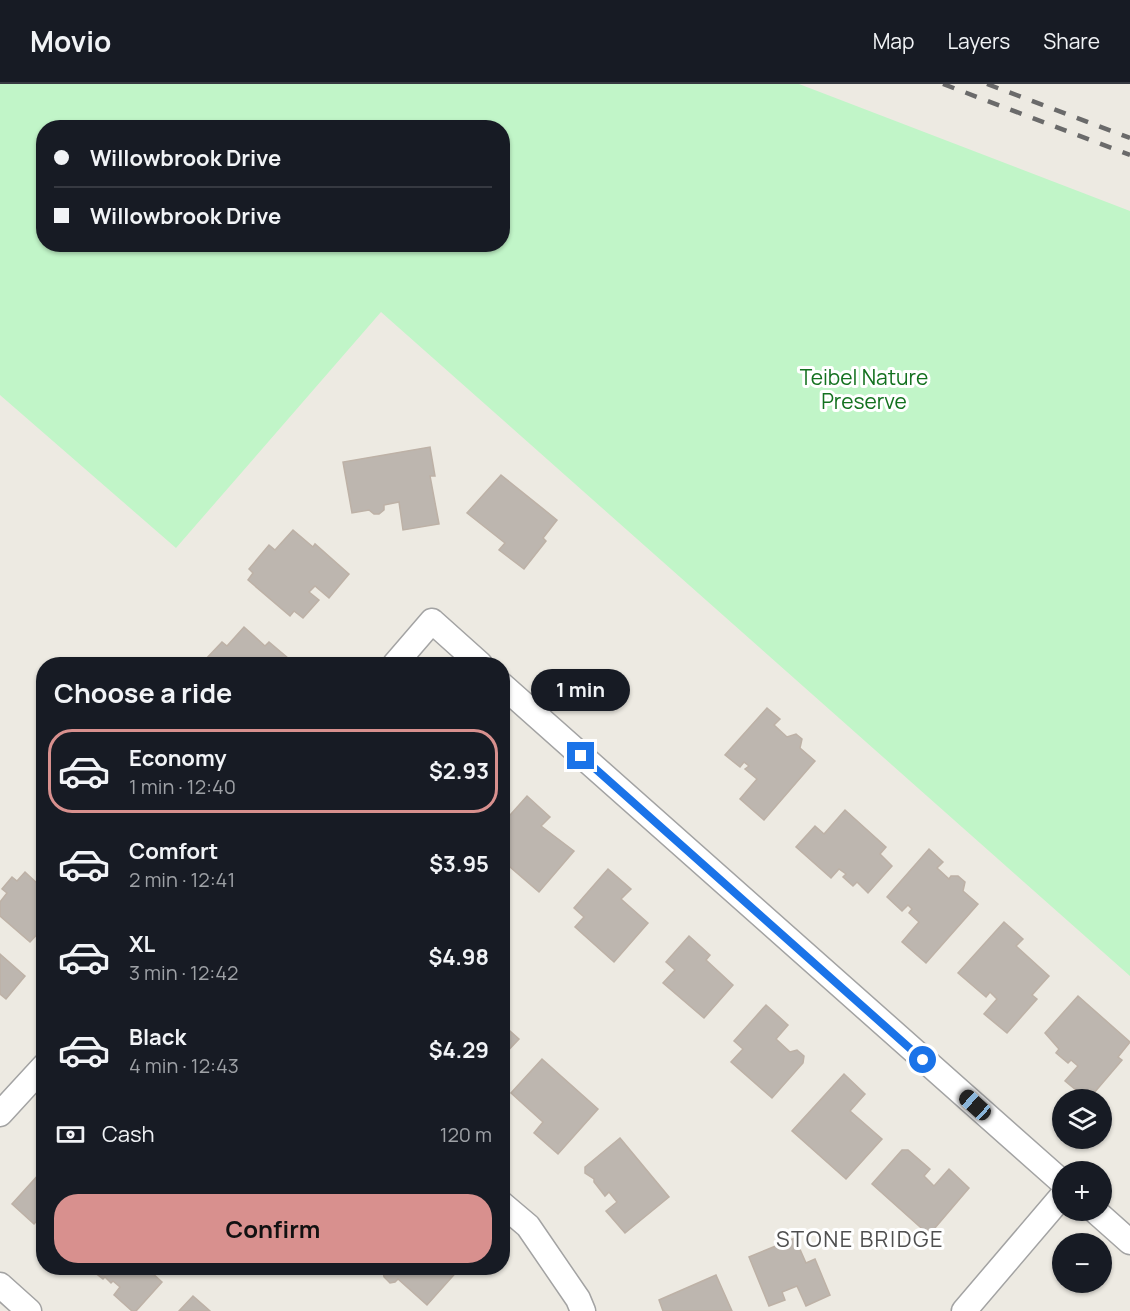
<!DOCTYPE html>
<html lang="en">
<head>
<meta charset="utf-8">
<style>
	body { margin:0; font-family:Manrope,sans-serif; background:#20242c; color:#f1f3f6; height:100vh; display:flex; flex-direction:column; font-size:22px; white-space:nowrap }
	* { box-sizing:border-box; margin:0 }
	p { font-size:20px; color:#9ea1a6 }
	.icon { flex:none; width:33px; height:33px; fill:none; stroke:currentColor; stroke-width:2; stroke-linecap:round; stroke-linejoin:round }
	.map { position:relative; flex:1; overflow:hidden }
	.drawer { position:absolute; left:36px; top:573px; width:474px; height:618px; display:flex; flex-direction:column; background:#171b24; border-radius:24px; box-shadow:0 2px 4px #0004 }
	.drawer>* { flex:none }
	.banner { position:absolute; left:36px; top:36px; width:474px; height:132px; border-radius:24px; box-shadow:0 2px 4px #0004; display:grid; align-content:center; height:132px; padding:0 18px; background:#171b24 }
	.tools { position:absolute; left:1052px; top:1005px; display:grid; gap:12px }
	.tools a { display:grid; place-items:center; width:60px; height:60px; border-radius:50%; background:#171b24; box-shadow:0 2px 4px #0004; font-size:30px }
	.end { position:absolute; width:27px; height:27px; margin:-14px; border:8px solid #1a73e8; background:#fff; box-shadow:0 0 0 3px #fff }
	.from { border-radius:50% }
	.bubble { position:absolute; height:42px; border-radius:21px; background:#171b24; box-shadow:0 2px 4px #0004; font-size:20px; font-weight:700; line-height:42px; text-align:center }
	.car { position:absolute; width:18px; height:36px; margin:-18px -9px; border-radius:8px; box-shadow:0 0 4px 2px #0007; background:linear-gradient(#222 24%,#8ab4d8 0 40%,#222 0 76%,#8ab4d8 0 86%,#222 0) }
	.banner b { display:flex; align-items:center; gap:21px; height:57px; font-size:22px }
	.banner b+b { border-top:2px solid #363941 }
	.banner i { width:15px; height:15px; background:#f1f3f6 }
	ul { padding:0; list-style:none }
	li { display:flex; align-items:center; gap:18px; height:84px; margin:0 12px 9px; padding:0 6px; border:3px solid transparent; border-radius:24px }
	li div { flex:1 }
	li b { display:block; font-size:22px }
	li em { font-style:normal; font-weight:700 }
	li.active { border-color:#d8908e }
	li>.icon { width:54px; height:54px; stroke-width:1.5 }
	h2 { padding:0 18px; font-size:27px; line-height:72px }
	.pay { display:flex; align-items:center; gap:15px; height:66px; padding:0 18px; font-size:22px }
	.pay p { margin-inline-start:auto }
	.button { display:flex; gap:12px; margin-top:auto; padding:12px 18px }
	.button a { flex:1; height:69px; border-radius:24px; background:#d8908e; color:#111; font-size:24px; font-weight:700; line-height:69px; text-align:center }
	header { display:flex; align-items:center; gap:36px; box-sizing:border-box; height:84px; padding:0 30px; background:#171b24; border-bottom:2px solid #363941 }
	header strong { font-size:28px }
	nav { display:flex; gap:33px; margin-inline-start:auto; font-size:21px }
	.map>svg:first-child { display:block }
</style>
</head>
<body>
<header>
<strong>Movio</strong>
<nav><a>Map</a><a>Layers</a><a>Share</a></nav>
</header>
<div class="map">
<svg width="1130" height="1227" viewBox="0 0 1130 1227">
	<rect width="100%" height="100%" fill="#edeae2"/>
	<path fill="#c1f5c8" fill-rule="evenodd" d="M0 0H799L1130 127V892L381 228 176 464 0 311ZM44 44H502V160H44Z"/>
	<g fill="#bdb6af" stroke="#bdb1a6" stroke-width="1.5">
		<path d="M430 363 435 392H430L439 440 403 446 399 418 384 421V426L379 430H374L369 426 352 429 343 378Z"/>
		<path d="M501 391 557 436 543 454 546 457 524 485 499 466 505 459 467 429Z"/>
		<path d="M293 446 313 463 315 460 349 490 329 514 315 502 309 508 319 516 303 534 294 527 290 532 248 496 253 489 249 485 269 461 275 466Z"/>
		<path d="M244 543 265 562 269 558 295 580H207L204 577 222 558 227 562Z"/>
		<path d="M767 624 780 635 774 641 787 653 796 650 802 655 800 664 815 677 764 736 740 715 757 695 745 685 749 682 744 678 740 683 725 671Z"/>
		<path d="M527 712 550 733 541 742 574 767 539 808 502 776V740Z"/>
		<path d="M845 726 886 763 880 770 892 782 868 809 857 798 853 802 843 793 846 790 839 785 831 794 796 763 815 742 824 750Z"/>
		<path d="M929 765 943 778 937 784 949 795 951 792H958L965 798 963 807 978 820 926 879 902 858 919 838 909 829 912 825 908 821 902 827 887 813Z"/>
		<path d="M608 785 631 805 621 815 648 839 614 878 575 843 584 833 574 824Z"/>
		<path d="M25 788 39 801 44 796V843L30 858 0 832V818L7 809 2 805 12 793 17 797Z"/>
		<path d="M1004 838 1023 855 1016 862 1049 892 1032 911 1037 915 1007 949 984 930 997 915 990 908 986 913 958 889Z"/>
		<path d="M689 852 710 871 706 876 733 901 704 934 663 899 675 886 666 878Z"/>
		<path d="M0 870 25 892 6 915 0 910Z"/>
		<path d="M1078 912 1130 958 1118 973 1122 976 1088 1016 1065 997 1078 982 1071 976 1068 979 1056 969 1059 965 1045 949Z"/>
		<path d="M766 921 788 941 776 955 790 968 797 966 804 972 803 979 772 1014 731 978 743 965 734 957Z"/>
		<path d="M502 940 519 955 502 973Z"/>
		<path d="M542 975 598 1025 558 1070 534 1049 543 1038 511 1009Z"/>
		<path d="M844 990 865 1010 850 1027 882 1055 846 1095 792 1047Z"/>
		<path d="M620 1054 669 1113 625 1149 606 1127 617 1118 609 1108 605 1112 594 1098V1095L585 1089V1083Z"/>
		<path d="M902 1066H908L930 1085 924 1092 934 1102 949 1085 969 1104 929 1151 872 1100Z"/>
		<path d="M40 1089 44 1092V1129L34 1140 12 1120Z"/>
		<path d="M795 1154 806 1179 815 1175 830 1211 806 1222 797 1202 782 1208 785 1216 769 1222 749 1173Z"/>
		<path d="M89 1184H153L150 1187 162 1198 136 1227H132L114 1211 120 1203 113 1197 111 1199 105 1193 103 1195Z"/>
		<path d="M384 1184H460L427 1221 398 1195 395 1198 390 1199 384 1193 383 1188 386 1186Z"/>
		<path d="M716 1191 732 1227H663L659 1216Z"/>
		<path d="M193 1212 210 1227H179Z"/>
	</g>
	<g fill="none" stroke-linecap="round" stroke-linejoin="round">
		<defs>
			<g id="minor">
				<path d="M395 580 432 537 480 580"/>
				<path d="M502 601 1062 1098"/>
				<path d="M0 1030 44 982"/>
				<path d="M502 1120 528 1142 578 1215 583 1227"/>
				<path d="M1094 1126 1130 1158"/>
				<path d="M0 1201 29 1227"/>
				<path d="M964 1227 1062 1112"/>
			</g>
		</defs>
		<use href="#minor" stroke="#a3a3a3" stroke-width="27"/>
		<use href="#minor" stroke="#fff" stroke-width="24"/>
		<g stroke="#6a6a6a" stroke-width="4.5" stroke-dasharray="12 12" stroke-linecap="butt">
			<path d="M943 0 1130 71"/>
			<path d="M987 0 1130 54"/>
		</g>
	</g>
	<g fill="none" stroke-linecap="round" stroke-linejoin="round">
		<path stroke="#1a73e8" stroke-width="8" d="M581 672 923 976"/>
	</g>
	<g text-anchor="middle" stroke-width="6" stroke-linejoin="round" paint-order="stroke">
		<g font-size="21" fill="#13711f" stroke="#fff">
			<text x="864" y="301">Teibel Nature<tspan x="864" dy="24">Preserve</tspan></text>
		</g>
		<g font-size="22" letter-spacing="1.5" fill="#4f4f4f" stroke="#fff">
			<text x="860" y="1163">STONE BRIDGE</text>
		</g>
	</g>
</svg>
<div class="tools">
<a><svg class="icon" aria-label="layers" viewBox="0 0 24 24"><path d="M12 4l9 5-9 5-9-5zM3 14l9 5 9-5"/></svg></a>
<a>+</a>
<a>−</a>
</div>
<i class="end from" style="left:923px;top:976px"></i>
<i class="end" style="left:581px;top:672px"></i>
<div class="bubble" style="left:531px;top:585px;width:99px">1 min</div>
<i class="car" style="left:975px;top:1021px;rotate:312deg"></i>
<div class="banner">
<b><i class="from"></i>Willowbrook Drive</b>
<b><i></i>Willowbrook Drive</b>
</div>
<section class="drawer">
<h2>Choose a ride</h2>
<ul>
<li class="active"><svg class="icon" aria-label="car" viewBox="0 0 24 24"><path d="M5 17H2v-5l4-1 3-4h7l3 4 3 1v5h-3M9 17h6M6 11h13"/><circle cx="7" cy="17" r="2"/><circle cx="17" cy="17" r="2"/></svg><div><b>Economy</b><p>1 min · 12:40</p></div><em>$2.93</em></li>
<li><svg class="icon" aria-label="car" viewBox="0 0 24 24"><path d="M5 17H2v-5l4-1 3-4h7l3 4 3 1v5h-3M9 17h6M6 11h13"/><circle cx="7" cy="17" r="2"/><circle cx="17" cy="17" r="2"/></svg><div><b>Comfort</b><p>2 min · 12:41</p></div><em>$3.95</em></li>
<li><svg class="icon" aria-label="car" viewBox="0 0 24 24"><path d="M5 17H2v-5l4-1 3-4h7l3 4 3 1v5h-3M9 17h6M6 11h13"/><circle cx="7" cy="17" r="2"/><circle cx="17" cy="17" r="2"/></svg><div><b>XL</b><p>3 min · 12:42</p></div><em>$4.98</em></li>
<li><svg class="icon" aria-label="car" viewBox="0 0 24 24"><path d="M5 17H2v-5l4-1 3-4h7l3 4 3 1v5h-3M9 17h6M6 11h13"/><circle cx="7" cy="17" r="2"/><circle cx="17" cy="17" r="2"/></svg><div><b>Black</b><p>4 min · 12:43</p></div><em>$4.29</em></li>
</ul>
<div class="pay"><svg class="icon" aria-label="cash" viewBox="0 0 24 24"><path d="M3 7h18v10H3z"/><circle cx="12" cy="12" r="2"/></svg>Cash<p>120 m</p></div>
<div class="button"><a>Confirm</a></div>
</section>
</div>
</body>
</html>
